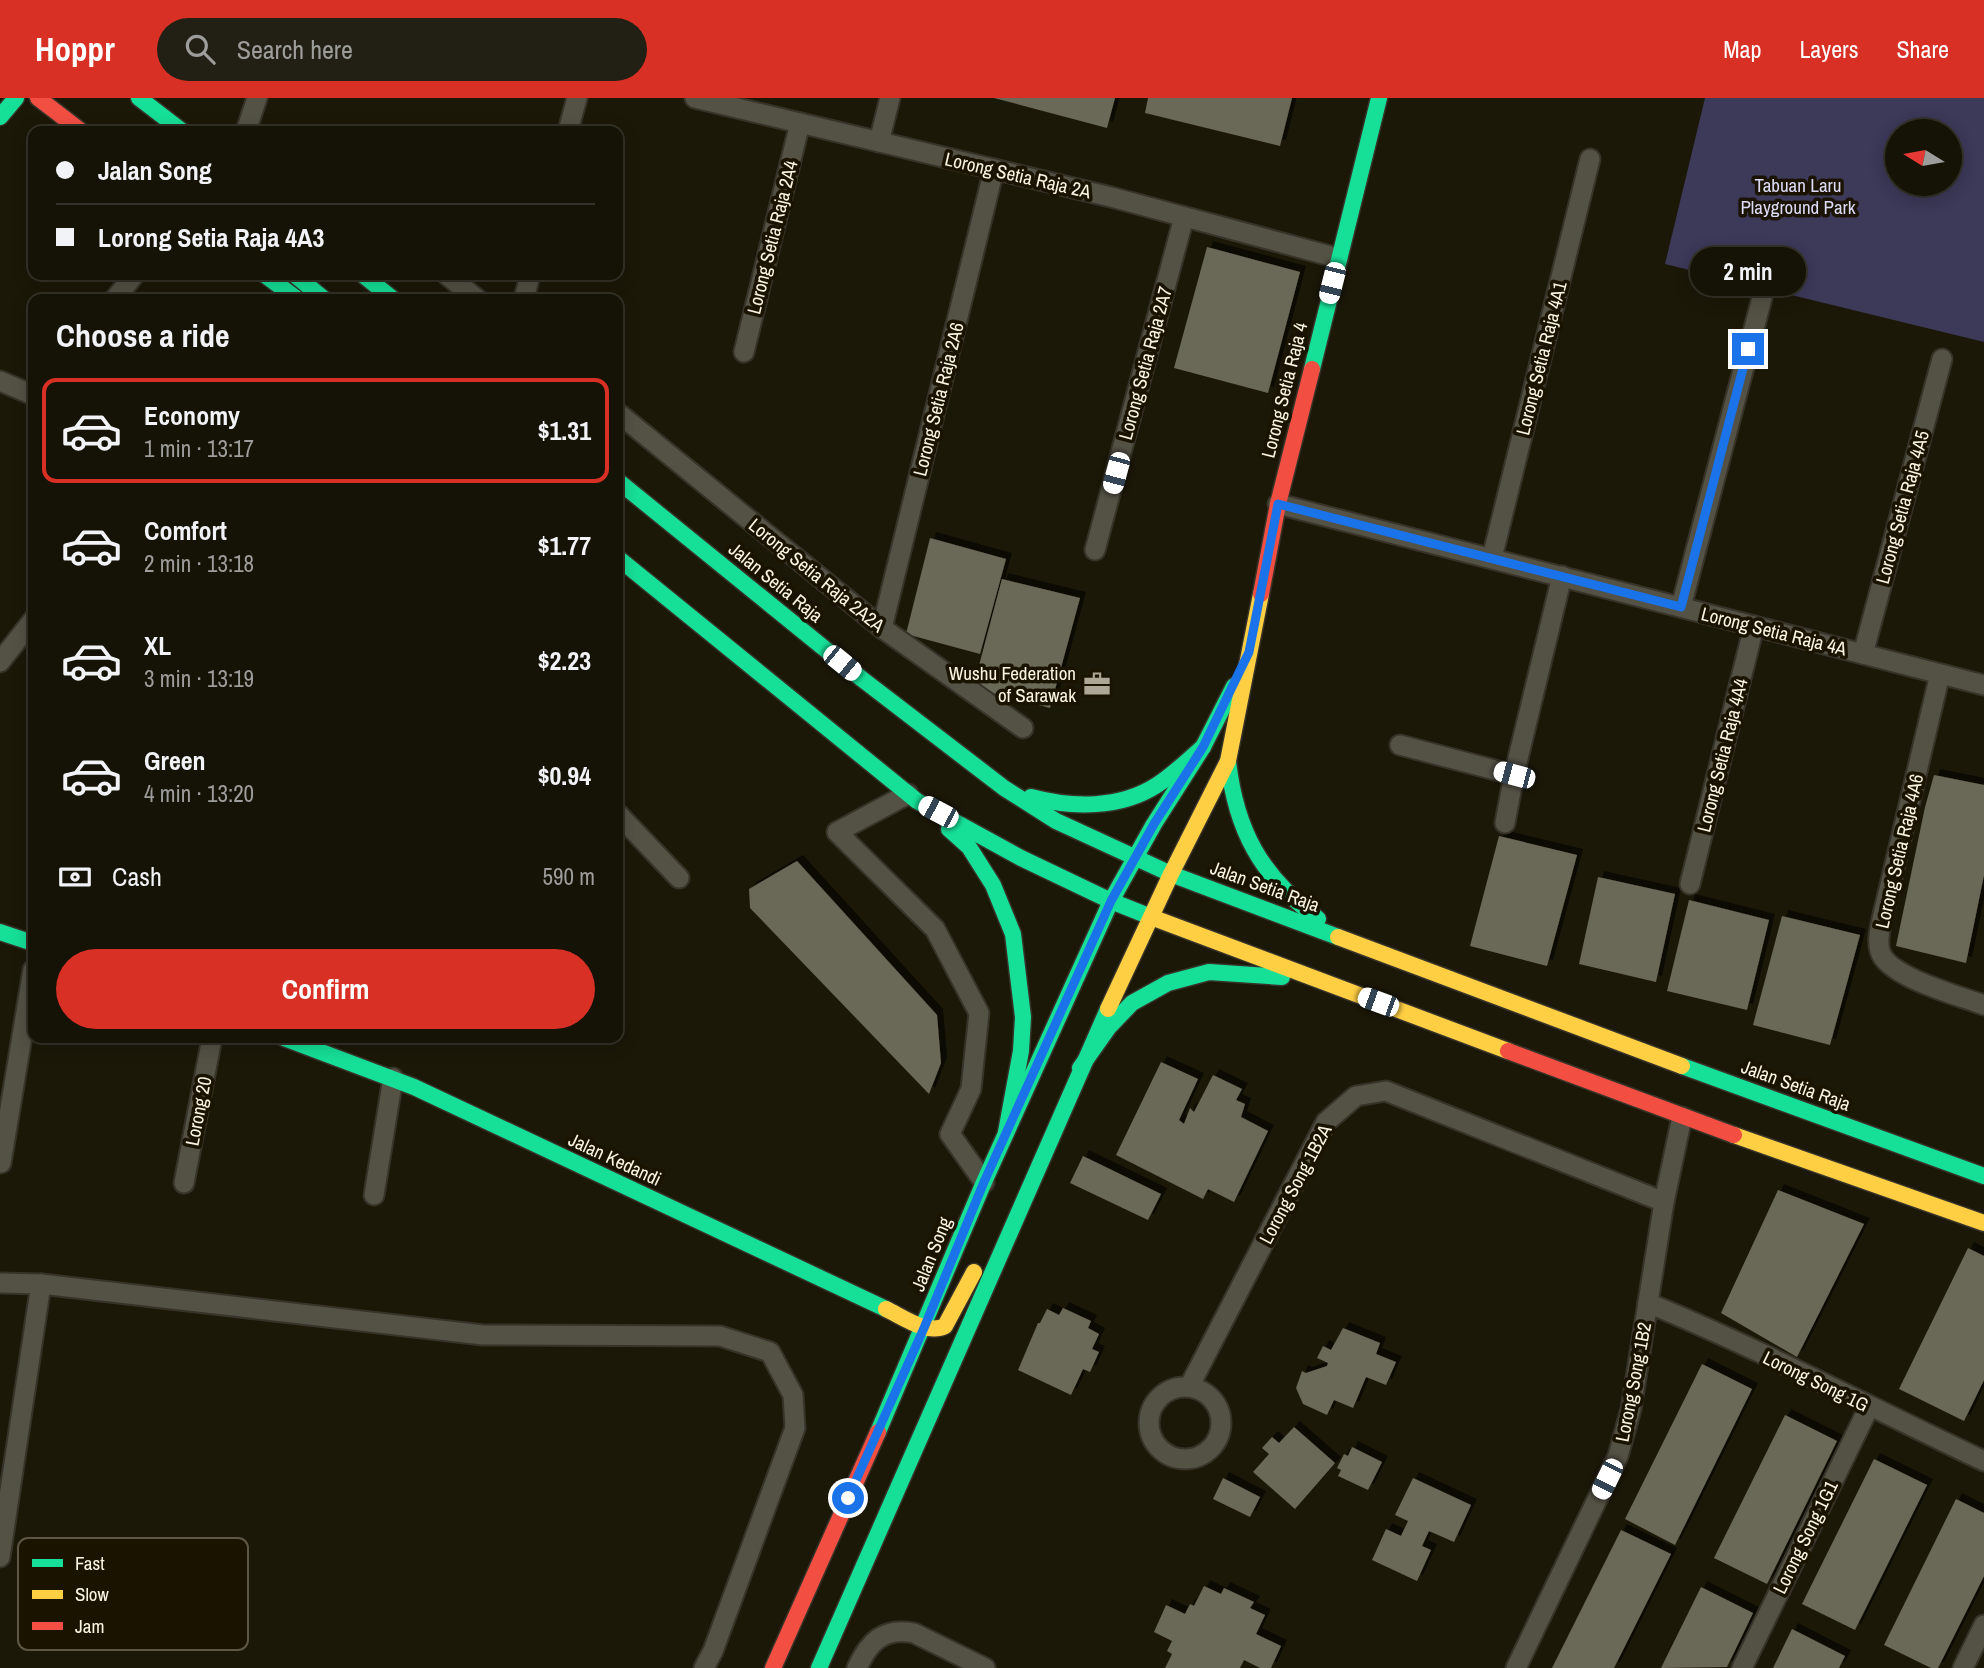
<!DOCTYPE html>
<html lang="en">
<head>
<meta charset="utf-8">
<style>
	body { margin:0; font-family:"Archivo Narrow",sans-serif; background:#222014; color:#f1f3f6; height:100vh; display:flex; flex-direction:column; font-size:26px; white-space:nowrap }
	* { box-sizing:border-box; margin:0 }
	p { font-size:23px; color:#9d9e9b }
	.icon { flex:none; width:38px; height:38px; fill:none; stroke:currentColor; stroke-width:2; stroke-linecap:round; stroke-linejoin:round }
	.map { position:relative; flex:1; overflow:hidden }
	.side { position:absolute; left:28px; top:196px; width:595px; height:749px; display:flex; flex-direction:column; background:#151206; border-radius:14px; box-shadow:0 4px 18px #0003,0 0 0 2px #343228 }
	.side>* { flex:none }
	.guide { position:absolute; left:28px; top:28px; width:595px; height:154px; border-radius:14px; box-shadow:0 4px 18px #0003,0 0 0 2px #343228; display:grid; align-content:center; height:154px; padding:0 28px; background:#151206 }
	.needle { width:46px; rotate:281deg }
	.tools { position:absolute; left:1885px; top:21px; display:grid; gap:14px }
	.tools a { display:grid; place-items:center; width:77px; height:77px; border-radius:50%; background:#151206; box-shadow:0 4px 18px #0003,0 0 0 2px #343228; font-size:35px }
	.end { position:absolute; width:32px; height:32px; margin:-16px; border:9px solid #1a73e8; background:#fff; box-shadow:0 0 0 4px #fff }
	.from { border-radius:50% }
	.bubble { position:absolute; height:49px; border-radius:24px; background:#151206; box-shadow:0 4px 18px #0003,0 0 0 2px #343228; font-size:23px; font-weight:700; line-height:49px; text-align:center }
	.car { position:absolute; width:21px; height:42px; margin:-21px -10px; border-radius:9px; box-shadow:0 0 5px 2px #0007; background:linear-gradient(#fff 24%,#345 0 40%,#fff 0 76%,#345 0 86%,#fff 0) }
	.guide b { display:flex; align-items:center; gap:24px; height:66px; font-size:26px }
	.guide b+b { border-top:2px solid #343228 }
	.guide i { width:18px; height:18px; background:#f1f3f6 }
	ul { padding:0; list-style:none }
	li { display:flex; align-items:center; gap:21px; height:105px; margin:0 14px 10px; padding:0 14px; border:4px solid transparent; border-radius:14px }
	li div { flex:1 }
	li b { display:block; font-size:26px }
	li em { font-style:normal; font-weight:700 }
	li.selected { border-color:#d93025 }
	li>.icon { width:63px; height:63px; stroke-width:1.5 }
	h2 { padding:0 28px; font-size:32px; line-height:84px }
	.pay { display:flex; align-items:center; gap:18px; height:77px; padding:0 28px; font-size:26px }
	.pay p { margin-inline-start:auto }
	.action { display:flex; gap:14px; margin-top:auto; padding:14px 28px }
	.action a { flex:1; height:80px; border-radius:42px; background:#d93025; color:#fff; font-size:28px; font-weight:700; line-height:80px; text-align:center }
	header { display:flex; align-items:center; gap:42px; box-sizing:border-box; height:98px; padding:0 35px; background:#d93025; color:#fff }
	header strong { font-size:33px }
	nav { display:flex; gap:38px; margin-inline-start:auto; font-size:24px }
	.search { width:490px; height:63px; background:#222014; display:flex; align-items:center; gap:18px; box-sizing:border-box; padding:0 24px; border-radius:38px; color:#9d9e9b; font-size:26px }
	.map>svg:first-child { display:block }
</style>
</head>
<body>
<header>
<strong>Hoppr</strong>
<div class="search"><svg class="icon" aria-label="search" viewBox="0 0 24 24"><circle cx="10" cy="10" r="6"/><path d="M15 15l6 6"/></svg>Search here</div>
<nav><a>Map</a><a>Layers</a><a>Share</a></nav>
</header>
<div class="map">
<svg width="1984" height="1570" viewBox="0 0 1984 1570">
	<defs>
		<filter id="shadow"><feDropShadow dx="6" dy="-6" stdDeviation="0" flood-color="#0009"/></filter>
	</defs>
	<rect width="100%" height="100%" fill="#1c1808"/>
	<path fill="#3c3959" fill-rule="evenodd" d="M1705 0H1984V244L1665 166ZM1897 33H1950V86H1897Z"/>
	<g fill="#6b6756" filter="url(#shadow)">
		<path d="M994 0H1115L1107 30Z"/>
		<path d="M1148 0H1292L1280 48 1145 15Z"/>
		<path d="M1207 149 1300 174 1268 295 1174 270Z"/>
		<path d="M930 440 1006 461 980 556 906 536Z"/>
		<path d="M1002 481 1080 500 1050 610 973 590Z"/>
		<path d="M1934 677 1984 687V777L1966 865 1896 848 1925 709Z"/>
		<path d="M1499 738 1577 757 1547 868 1470 848Z"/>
		<path d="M797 763 937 917 941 965 929 996 750 810 749 791Z"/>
		<path d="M1598 779 1675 796 1656 884 1579 866Z"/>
		<path d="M1689 802 1769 822 1747 912 1667 893Z"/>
		<path d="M1782 818 1860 837 1830 947 1753 927Z"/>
		<path d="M1161 964 1198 981 1179 1022 1184 1026 1190 1010 1194 1014 1213 977 1242 991 1236 1002 1245 1006 1241 1019 1268 1033 1234 1104 1208 1091 1203 1101 1116 1057Z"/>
		<path d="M1083 1058 1161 1096 1148 1122 1070 1085Z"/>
		<path d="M1778 1092 1864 1126 1797 1259 1721 1215Z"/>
		<path d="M1968 1150 1984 1158V1282L1964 1323 1899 1291Z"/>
		<path d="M1063 1210 1091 1223 1088 1230 1099 1236 1092 1251 1099 1254 1090 1274 1083 1271 1071 1297 1018 1272 1038 1225H1040L1047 1211 1059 1217Z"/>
		<path d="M1343 1230 1380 1245 1376 1256 1396 1264 1386 1287 1366 1279 1353 1310 1334 1302 1327 1317 1303 1306 1296 1290 1302 1273 1306 1275 1327 1268 1328 1265 1317 1260 1323 1248 1331 1252Z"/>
		<path d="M1702 1266 1752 1291 1675 1447 1625 1421Z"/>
		<path d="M1785 1317 1837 1343 1767 1486 1714 1460Z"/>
		<path d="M1294 1329 1335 1365 1295 1411 1253 1374 1269 1356 1262 1350 1272 1339 1279 1345Z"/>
		<path d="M1352 1349 1382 1364 1368 1392 1338 1378 1341 1372 1337 1370 1344 1356 1348 1358Z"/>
		<path d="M1874 1361 1927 1387 1855 1532 1802 1506Z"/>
		<path d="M1223 1380 1260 1399 1250 1419 1213 1401Z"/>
		<path d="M1413 1380 1471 1407 1454 1444 1429 1433 1422 1448 1431 1452 1417 1483 1372 1462 1386 1431 1401 1438 1408 1423 1395 1417Z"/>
		<path d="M1956 1401 1984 1415V1478L1938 1570H1931L1884 1547Z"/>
		<path d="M1621 1432 1671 1456 1614 1570H1552Z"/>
		<path d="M1204 1488 1221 1496 1224 1490 1254 1504 1250 1510 1265 1517 1256 1536 1281 1548 1271 1570H1260L1244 1562 1240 1570H1165L1172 1556 1167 1553 1172 1543 1154 1534 1166 1507 1185 1516 1190 1506 1194 1508Z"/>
		<path d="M1701 1489 1753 1515 1727 1569 1661 1570Z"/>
		<path d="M1792 1531 1845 1558 1839 1570H1773Z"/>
	</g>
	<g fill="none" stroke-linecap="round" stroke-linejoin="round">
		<defs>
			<g id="street">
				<path d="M695 0 1111 99 1338 160"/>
				<path d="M246 33 257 0"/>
				<path d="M568 33 577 0"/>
				<path d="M879 44 890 0"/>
				<path d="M447 177 477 201"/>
				<path d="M115 201 134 177"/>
				<path d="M524 201 530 177"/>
				<path d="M744 254 800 25"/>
				<path d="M0 283 33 297"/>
				<path d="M618 315 882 530 1023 630"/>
				<path d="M1278 406 1984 587"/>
				<path d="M1095 452 1184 119"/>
				<path d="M1492 460 1590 61"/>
				<path d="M1681 509 1762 200"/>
				<path d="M882 530 994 71"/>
				<path d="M1863 556 1942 261"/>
				<path d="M0 564 33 522"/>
				<path d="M1940 576 1882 821C1880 831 1877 843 1880 853 1887 879 1960 898 1984 907"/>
				<path d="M1400 647 1514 677"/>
				<path d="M908 696 837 734 935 831 979 915 971 991 950 1036 984 1084"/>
				<path d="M618 716 679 780"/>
				<path d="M1505 725 1514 677 1562 478"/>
				<path d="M1690 786 1754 528"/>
				<path d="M1 1065 33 872"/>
				<path d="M184 1085 212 940"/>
				<path d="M374 1097 393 980"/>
				<path d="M0 1185 41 1186 0 1459"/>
				<path d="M41 1186 483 1237 720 1238 770 1254 793 1297 795 1330 713 1553 704 1570"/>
				<path d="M1648 1205C1762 1252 1872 1310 1984 1363"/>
				<path d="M1189 1289 1326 1024 1356 998 1386 993 1664 1104"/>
				<circle cx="1185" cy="1325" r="36"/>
				<path d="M857 1570C869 1544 883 1529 914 1535L985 1570"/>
				<path d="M1516 1570 1618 1358 1631 1311 1664 1104 1682 1019"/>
				<path d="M1742 1570 1869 1309"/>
				<path d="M1963 1570 1984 1527"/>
			</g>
			<g id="fast">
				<path d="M139 0 182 33"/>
				<path d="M0 19 16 0"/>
				<path d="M265 177 297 201"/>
				<path d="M295 177 324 201"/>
				<path d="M363 177 393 201"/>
				<path d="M1312 271 1379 0"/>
				<path d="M618 383 862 581 1004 690 1056 723 1171 776 1338 839"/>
				<path d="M618 460 917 703 1021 760 1111 803 1151 819"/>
				<path d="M1228 663C1236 733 1261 778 1318 821"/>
				<path d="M1031 699C1072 710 1120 711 1157 687 1174 676 1188 662 1203 649"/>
				<path d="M949 731 969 749 993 787 1013 836 1023 919 1021 953 1006 1034"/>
				<path d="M0 834 33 845"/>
				<path d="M284 940 414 989 886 1211"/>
				<path d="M1682 968 1984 1078"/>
				<path d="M1080 970 1109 929 1132 905 1168 885 1209 874 1282 879"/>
				<path d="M878 1334 984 1084 1111 803 1154 726 1203 649 1234 588"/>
				<path d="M819 1570 1108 911"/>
			</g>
			<g id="slow">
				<path d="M1151 819 1508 953"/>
				<path d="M1338 839 1682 968"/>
				<path d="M1108 911 1171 776 1228 663 1261 496"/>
				<path d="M1734 1037 1984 1125"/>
				<path d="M886 1211C903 1219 927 1237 945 1228L974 1174"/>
			</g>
			<g id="jam">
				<path d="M38 0 81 33"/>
				<path d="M1261 496 1278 406 1312 271"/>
				<path d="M1508 953 1734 1037"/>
				<path d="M773 1570 878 1334"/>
			</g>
		</defs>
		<use href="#street" stroke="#373329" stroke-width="23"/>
		<use href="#fast" stroke="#373329" stroke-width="19"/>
		<use href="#slow" stroke="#373329" stroke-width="19"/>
		<use href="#jam" stroke="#373329" stroke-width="19"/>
		<use href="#street" stroke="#545145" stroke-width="19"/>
		<use href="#fast" stroke="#16e098" stroke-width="16"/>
		<use href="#slow" stroke="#ffcf43" stroke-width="16"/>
		<use href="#jam" stroke="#f24e42" stroke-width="16"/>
	</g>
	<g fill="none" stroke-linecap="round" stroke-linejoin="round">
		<path stroke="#1a73e8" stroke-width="9" d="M848 1400 924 1230 984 1084 1111 803 1154 726 1203 649 1249 554 1278 406 1681 509 1748 251"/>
	</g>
	<defs>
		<symbol id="office-bare" viewBox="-9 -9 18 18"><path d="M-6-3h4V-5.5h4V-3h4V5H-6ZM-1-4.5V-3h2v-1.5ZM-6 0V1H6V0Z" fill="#aca796" stroke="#1a1300" stroke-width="2.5" paint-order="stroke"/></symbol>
	</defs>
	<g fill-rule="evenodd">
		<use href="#office-bare" x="1078" y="567" width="38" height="38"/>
	</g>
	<g text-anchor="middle" stroke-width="7" stroke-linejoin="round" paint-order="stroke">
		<g font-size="19" fill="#f9f4e3" stroke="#1a1300">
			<text transform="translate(1018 77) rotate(13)" y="7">Lorong Setia Raja 2A</text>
			<text transform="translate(772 139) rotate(-76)" y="7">Lorong Setia Raja 2A4</text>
			<text transform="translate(1541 260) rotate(-76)" y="7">Lorong Setia Raja 4A1</text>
			<text transform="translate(1145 265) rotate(-75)" y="7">Lorong Setia Raja 2A7</text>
			<text transform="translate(1284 292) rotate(-76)" y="7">Lorong Setia Raja 4</text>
			<text transform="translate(938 301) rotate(-76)" y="7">Lorong Setia Raja 2A6</text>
			<text transform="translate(1902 409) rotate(-75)" y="7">Lorong Setia Raja 4A5</text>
			<text transform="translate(817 477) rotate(39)" y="7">Lorong Setia Raja 2A2A</text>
			<text transform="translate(776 484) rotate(39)" y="7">Jalan Setia Raja</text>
			<text transform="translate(1774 533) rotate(14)" y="7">Lorong Setia Raja 4A</text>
			<text transform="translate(1722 657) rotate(-76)" y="7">Lorong Setia Raja 4A4</text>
			<text transform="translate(1899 753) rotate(-77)" y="7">Lorong Setia Raja 4A6</text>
			<text transform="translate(1265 788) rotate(20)" y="7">Jalan Setia Raja</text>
			<text transform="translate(1796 987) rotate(20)" y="7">Jalan Setia Raja</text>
			<text transform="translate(198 1013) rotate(-79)" y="7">Lorong 20</text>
			<text transform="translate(615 1061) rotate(25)" y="7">Jalan Kedandi</text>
			<text transform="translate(1295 1086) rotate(-62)" y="7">Lorong Song 1B2A</text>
			<text transform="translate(931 1156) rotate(-68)" y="7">Jalan Song</text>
			<text transform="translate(1816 1283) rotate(26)" y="7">Lorong Song 1G</text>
			<text transform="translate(1633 1284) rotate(-79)" y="7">Lorong Song 1B2</text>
			<text transform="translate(1805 1439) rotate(-64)" y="7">Lorong Song 1G1</text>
		</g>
		<g font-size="19" fill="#dcdbf8" stroke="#1a1300">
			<text x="1798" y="94">Tabuan Laru<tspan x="1798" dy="22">Playground Park</tspan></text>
		</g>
		<g font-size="19" fill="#f9f4e3" stroke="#1a1300" text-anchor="end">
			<text x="1076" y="582">Wushu Federation<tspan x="1076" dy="22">of Sarawak</tspan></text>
		</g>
	</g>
	<rect x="18" y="1440" width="230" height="112" rx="10" fill="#1a1300" stroke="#5d5644" stroke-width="2"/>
	<rect x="32" y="1461" width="31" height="8" fill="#16e098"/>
	<rect x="32" y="1492" width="31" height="9" fill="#ffcf43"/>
	<rect x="32" y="1524" width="31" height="8" fill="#f24e42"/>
	<g font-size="19" fill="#f9f4e3">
		<text x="75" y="1472">Fast</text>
		<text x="75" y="1503">Slow</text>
		<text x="75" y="1535">Jam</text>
	</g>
</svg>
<div class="tools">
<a><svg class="needle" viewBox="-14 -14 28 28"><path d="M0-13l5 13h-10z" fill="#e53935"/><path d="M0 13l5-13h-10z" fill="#9d9e9b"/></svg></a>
</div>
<i class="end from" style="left:848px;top:1400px"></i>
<i class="end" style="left:1748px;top:251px"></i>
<div class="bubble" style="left:1690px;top:149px;width:116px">2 min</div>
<i class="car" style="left:1332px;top:185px;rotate:194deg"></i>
<i class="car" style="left:1116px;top:375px;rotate:195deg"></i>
<i class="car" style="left:842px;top:565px;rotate:129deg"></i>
<i class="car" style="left:1514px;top:677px;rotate:285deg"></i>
<i class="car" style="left:938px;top:714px;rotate:298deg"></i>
<i class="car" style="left:1378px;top:904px;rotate:290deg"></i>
<i class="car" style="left:1607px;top:1381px;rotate:206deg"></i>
<div class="guide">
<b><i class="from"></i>Jalan Song</b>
<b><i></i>Lorong Setia Raja 4A3</b>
</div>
<section class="side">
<h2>Choose a ride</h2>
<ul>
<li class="selected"><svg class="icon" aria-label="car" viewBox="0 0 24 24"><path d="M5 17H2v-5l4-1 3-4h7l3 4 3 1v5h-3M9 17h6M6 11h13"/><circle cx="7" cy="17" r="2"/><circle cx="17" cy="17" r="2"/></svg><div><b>Economy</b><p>1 min · 13:17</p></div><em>$1.31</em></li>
<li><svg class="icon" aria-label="car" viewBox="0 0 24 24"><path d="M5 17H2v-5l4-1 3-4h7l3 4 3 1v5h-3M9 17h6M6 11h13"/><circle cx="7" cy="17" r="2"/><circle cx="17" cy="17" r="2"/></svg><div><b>Comfort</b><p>2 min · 13:18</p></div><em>$1.77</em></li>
<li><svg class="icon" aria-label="car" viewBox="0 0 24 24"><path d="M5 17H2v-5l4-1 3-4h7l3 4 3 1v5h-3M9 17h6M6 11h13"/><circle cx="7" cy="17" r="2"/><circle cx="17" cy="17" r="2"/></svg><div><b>XL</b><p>3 min · 13:19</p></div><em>$2.23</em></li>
<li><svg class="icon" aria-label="car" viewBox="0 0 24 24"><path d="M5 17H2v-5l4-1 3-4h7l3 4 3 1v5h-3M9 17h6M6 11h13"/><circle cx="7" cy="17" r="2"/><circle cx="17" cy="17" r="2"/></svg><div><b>Green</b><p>4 min · 13:20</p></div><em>$0.94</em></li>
</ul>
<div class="pay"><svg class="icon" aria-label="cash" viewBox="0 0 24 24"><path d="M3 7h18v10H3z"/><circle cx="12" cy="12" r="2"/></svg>Cash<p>590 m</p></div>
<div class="action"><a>Confirm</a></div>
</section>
</div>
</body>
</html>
